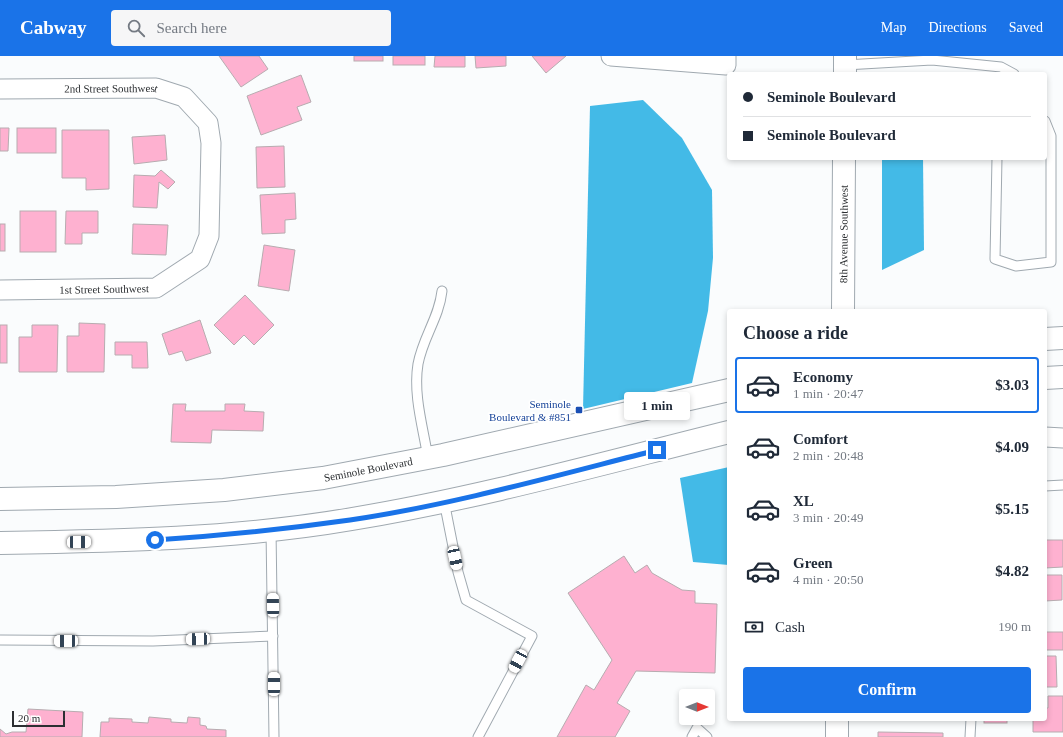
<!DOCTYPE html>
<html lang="en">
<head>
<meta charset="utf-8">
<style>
	body { margin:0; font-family:Georgia,serif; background:#f6f6f7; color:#1f2937; height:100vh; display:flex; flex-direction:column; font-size:15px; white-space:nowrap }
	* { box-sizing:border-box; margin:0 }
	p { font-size:13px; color:#747a83 }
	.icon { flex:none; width:22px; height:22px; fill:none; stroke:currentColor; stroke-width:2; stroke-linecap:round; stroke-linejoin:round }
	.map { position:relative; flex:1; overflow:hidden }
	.sheet { position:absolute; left:727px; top:253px; width:320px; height:412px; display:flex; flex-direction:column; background:#fff; border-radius:4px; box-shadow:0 2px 6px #0003 }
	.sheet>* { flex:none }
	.banner { position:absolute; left:727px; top:16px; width:320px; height:88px; border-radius:4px; box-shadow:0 2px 6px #0003; display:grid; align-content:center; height:88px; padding:0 16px; background:#fff }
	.needle { width:26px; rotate:90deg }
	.tools { position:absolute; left:679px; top:633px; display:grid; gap:8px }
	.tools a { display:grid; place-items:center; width:36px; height:36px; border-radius:4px; background:#fff; box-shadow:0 2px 6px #0003; font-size:20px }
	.scale { position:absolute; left:12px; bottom:10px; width:53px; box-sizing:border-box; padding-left:4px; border:2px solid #2c2f32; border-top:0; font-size:11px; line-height:14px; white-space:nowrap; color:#2c2f32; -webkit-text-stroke:3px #fff; paint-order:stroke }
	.end { position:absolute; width:18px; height:18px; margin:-9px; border:5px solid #1a73e8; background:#fff; box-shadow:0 0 0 2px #fff }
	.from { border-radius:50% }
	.bubble { position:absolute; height:28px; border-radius:4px; background:#fff; box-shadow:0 2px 6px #0003; font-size:13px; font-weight:700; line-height:28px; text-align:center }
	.car { position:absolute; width:12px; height:24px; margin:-12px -6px; border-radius:5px; box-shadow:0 0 3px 1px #0007; background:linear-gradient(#fff 24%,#345 0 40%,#fff 0 76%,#345 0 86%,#fff 0) }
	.banner b { display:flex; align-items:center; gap:14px; height:38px; font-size:15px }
	.banner b+b { border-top:1px solid #e0e1e3 }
	.banner i { width:10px; height:10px; background:#1f2937 }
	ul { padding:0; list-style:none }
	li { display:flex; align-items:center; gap:12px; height:56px; margin:0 8px 6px; padding:0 8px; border:2px solid transparent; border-radius:4px }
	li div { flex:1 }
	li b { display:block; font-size:15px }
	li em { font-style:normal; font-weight:700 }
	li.active { border-color:#1a73e8 }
	li>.icon { width:36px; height:36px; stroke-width:1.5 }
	h2 { padding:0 16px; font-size:18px; line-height:48px }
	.pay { display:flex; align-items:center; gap:10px; height:44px; padding:0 16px; font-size:15px }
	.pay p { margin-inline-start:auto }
	.button { display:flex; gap:8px; margin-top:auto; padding:8px 16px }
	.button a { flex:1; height:46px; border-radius:4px; background:#1a73e8; color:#fff; font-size:16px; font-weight:700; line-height:46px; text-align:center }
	header { display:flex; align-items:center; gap:24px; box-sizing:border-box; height:56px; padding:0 20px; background:#1a73e8; color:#fff }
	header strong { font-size:19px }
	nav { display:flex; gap:22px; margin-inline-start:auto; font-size:14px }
	.search { width:280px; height:36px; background:#f6f6f7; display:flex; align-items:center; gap:10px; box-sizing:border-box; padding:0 14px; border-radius:4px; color:#747a83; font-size:15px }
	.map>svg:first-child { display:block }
</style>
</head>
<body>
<header>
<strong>Cabway</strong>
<div class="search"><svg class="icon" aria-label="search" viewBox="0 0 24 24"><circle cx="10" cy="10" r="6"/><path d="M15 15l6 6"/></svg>Search here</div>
<nav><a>Map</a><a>Directions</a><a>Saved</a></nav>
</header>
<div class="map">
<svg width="1063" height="681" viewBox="0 0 1063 681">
	<rect width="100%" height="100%" fill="#fafcfd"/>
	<g fill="#43bae7">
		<path d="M643 44 682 82 712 134 713 202 708 255 692 327 583 353 590 50Z"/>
		<path d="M882 102H923L924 194 882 214Z"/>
		<path d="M729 411V509L693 506 680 422Z"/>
	</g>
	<g fill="#feb1d0" stroke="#b7acb0">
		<path d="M219 0H259L268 13 241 31Z"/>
		<rect x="354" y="0" width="29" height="5"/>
		<rect x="393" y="0" width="32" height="9"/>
		<path d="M435 0H465V11H434Z"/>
		<path d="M475 0H506V10L476 12Z"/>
		<path d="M532 0H566L546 17Z"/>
		<path d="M301 19 311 46 297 51 302 64 261 79 247 40Z"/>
		<path d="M0 72H9L8 95H0Z"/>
		<rect x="17" y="72" width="39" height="25"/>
		<path d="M62 74H109V133L86 134V122H62Z"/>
		<path d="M165 79 167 104 134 108 132 81Z"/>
		<path d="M284 90 285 131 257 132 256 91Z"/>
		<path d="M161 114 175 126 168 133 159 126 157 152 133 151 134 119 155 120Z"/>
		<path d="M295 137 296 163 285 164V177L262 178 260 139Z"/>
		<rect x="20" y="155" width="36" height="41"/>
		<path d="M66 155H98V177H82V188H65Z"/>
		<rect x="0" y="168" width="5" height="27"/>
		<path d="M133 168 168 169 166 199 132 198Z"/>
		<path d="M264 189 295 194 289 235 258 230Z"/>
		<path d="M245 239 274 269 254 289 244 279 234 289 214 269Z"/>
		<path d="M200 264 211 297 186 305 182 295 169 299 162 278Z"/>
		<path d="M79 267 105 268 104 316H67V280H79Z"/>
		<rect x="0" y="269" width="7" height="38"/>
		<path d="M32 269H58L57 316H19V281H32Z"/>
		<path d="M115 286H147L148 312H132V299H115Z"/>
		<path d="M173 348H186L185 355H225V348H245L244 355 264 356 263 375 212 374 211 387 171 386Z"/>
		<path d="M1045 484H1063V511L1045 512Z"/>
		<path d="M624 500 635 517 647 509 652 517 682 534 695 535V547L717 548 715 617 636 615 617 647 630 655 615 681H557L586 629 594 634 612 604 568 537Z"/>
		<path d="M1045 519H1062V544L1045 545Z"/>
		<rect x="1045" y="576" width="18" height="18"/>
		<path d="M1045 600H1056L1057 631H1045Z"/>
		<path d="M1048 640H1063V676H1033V663H1045V652H1048Z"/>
		<path d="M28 653 83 656 82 681H0V673L6 678 12 676H26Z"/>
		<path d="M149 661 171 663V666L187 667 188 661 200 662V669L206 670 207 673 226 674V681H100L101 666H109V662L132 663V666L148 667Z"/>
		<rect x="984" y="663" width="23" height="4"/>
		<path d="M878 676 943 677V681H878Z"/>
	</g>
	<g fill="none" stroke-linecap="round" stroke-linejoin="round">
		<defs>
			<g id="lane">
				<path d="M845 9 932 4 1001 11 1014 18"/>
				<path d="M997 102 995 203 1016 210 1051 206V80L1045 65"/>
				<path d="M428 402C423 371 413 339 418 308 423 281 439 262 442 235"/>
				<path d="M1045 430 1063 429"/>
				<path d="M444 445 458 516 466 544 532 580 478 681"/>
				<path d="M271 474 274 681"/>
				<path d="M0 584 153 585 273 580"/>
				<path d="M692 681 697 672 707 681"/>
				<path d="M970 681 971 663"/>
			</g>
			<g id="street">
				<path d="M611 0 726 9V0"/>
				<path id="s1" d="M0 33 156 32 184 41 208 67 211 87 209 180 200 203 156 232 0 234"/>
				<path d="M1045 381 1063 382"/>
			</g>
			<g id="secondary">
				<path d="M845 18V0"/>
				<path id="s2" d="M843 255 844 102"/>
				<path d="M837 681V663"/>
			</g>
			<g id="primary">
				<path d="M1045 283 1063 282"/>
				<path d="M1045 322 1063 321"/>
				<path id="s3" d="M0 443 116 441 224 434 323 422 443 399 729 334"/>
				<path d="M0 487C118 485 236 483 352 463 479 442 604 407 729 376"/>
			</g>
		</defs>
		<use href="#lane" stroke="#a0a9b0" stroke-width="11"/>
		<use href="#street" stroke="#a0a9b0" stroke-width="21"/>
		<use href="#secondary" stroke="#a0a9b0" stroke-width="24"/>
		<use href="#primary" stroke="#a0a9b0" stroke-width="24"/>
		<use href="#lane" stroke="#fff" stroke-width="9"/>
		<use href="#street" stroke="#fff" stroke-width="19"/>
		<use href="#secondary" stroke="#fff" stroke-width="22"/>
		<use href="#primary" stroke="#fff" stroke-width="22"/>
	</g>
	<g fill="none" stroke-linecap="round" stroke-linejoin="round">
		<path stroke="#1a73e8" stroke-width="5" d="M155 484C220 480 286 473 350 464 452 449 558 419 657 394"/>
	</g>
	<rect fill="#1a4fb4" stroke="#fff" stroke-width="1.5" x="575" y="350" width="8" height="8" rx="2"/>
	<g text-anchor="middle" stroke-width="3.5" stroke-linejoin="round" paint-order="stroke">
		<g font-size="11" fill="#2c2f32" stroke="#fff">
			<text dy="4" stroke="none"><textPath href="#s1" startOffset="111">2nd Street Southwest</textPath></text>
			<text dy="4" stroke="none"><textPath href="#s2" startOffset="77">8th Avenue Southwest</textPath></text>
			<text transform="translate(104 233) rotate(-1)" y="4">1st Street Southwest</text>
			<text dy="4" stroke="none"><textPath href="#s3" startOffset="370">Seminole Boulevard</textPath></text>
		</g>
		<g font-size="11" fill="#164399" stroke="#fff" text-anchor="end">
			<text x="571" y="352">Seminole<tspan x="571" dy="13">Boulevard &amp; #851</tspan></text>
		</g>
	</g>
</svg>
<div class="tools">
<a><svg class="needle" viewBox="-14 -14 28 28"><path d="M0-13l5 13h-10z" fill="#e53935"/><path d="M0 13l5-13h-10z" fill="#747a83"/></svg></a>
</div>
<div class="scale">20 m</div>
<i class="end from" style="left:155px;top:484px"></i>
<i class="end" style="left:657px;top:394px"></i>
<div class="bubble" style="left:624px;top:336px;width:66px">1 min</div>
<i class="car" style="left:79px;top:486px;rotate:89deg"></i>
<i class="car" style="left:455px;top:502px;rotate:168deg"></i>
<i class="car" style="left:273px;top:549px;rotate:359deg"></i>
<i class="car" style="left:198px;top:583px;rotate:268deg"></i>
<i class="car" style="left:66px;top:585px;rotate:270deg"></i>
<i class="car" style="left:518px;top:605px;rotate:208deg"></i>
<i class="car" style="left:274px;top:628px;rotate:0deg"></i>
<div class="banner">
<b><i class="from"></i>Seminole Boulevard</b>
<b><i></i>Seminole Boulevard</b>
</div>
<section class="sheet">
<h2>Choose a ride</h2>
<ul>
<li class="active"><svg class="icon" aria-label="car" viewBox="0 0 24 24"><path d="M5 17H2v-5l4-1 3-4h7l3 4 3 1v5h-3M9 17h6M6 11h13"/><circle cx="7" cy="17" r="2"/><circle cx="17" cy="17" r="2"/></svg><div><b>Economy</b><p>1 min · 20:47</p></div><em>$3.03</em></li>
<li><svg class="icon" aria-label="car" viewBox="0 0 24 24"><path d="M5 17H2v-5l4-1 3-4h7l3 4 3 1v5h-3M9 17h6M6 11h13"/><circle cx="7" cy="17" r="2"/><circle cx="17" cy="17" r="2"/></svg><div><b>Comfort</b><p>2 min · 20:48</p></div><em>$4.09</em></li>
<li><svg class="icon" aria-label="car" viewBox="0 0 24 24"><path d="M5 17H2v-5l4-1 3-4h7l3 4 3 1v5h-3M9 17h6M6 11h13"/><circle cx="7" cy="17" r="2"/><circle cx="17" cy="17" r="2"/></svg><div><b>XL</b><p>3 min · 20:49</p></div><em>$5.15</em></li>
<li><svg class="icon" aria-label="car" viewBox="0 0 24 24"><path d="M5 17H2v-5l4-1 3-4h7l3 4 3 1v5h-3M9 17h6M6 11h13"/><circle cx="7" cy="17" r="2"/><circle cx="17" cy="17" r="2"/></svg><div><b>Green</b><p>4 min · 20:50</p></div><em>$4.82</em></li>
</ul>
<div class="pay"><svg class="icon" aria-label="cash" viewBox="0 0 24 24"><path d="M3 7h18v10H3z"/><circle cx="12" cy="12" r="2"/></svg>Cash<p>190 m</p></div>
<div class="button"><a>Confirm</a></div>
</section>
</div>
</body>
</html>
